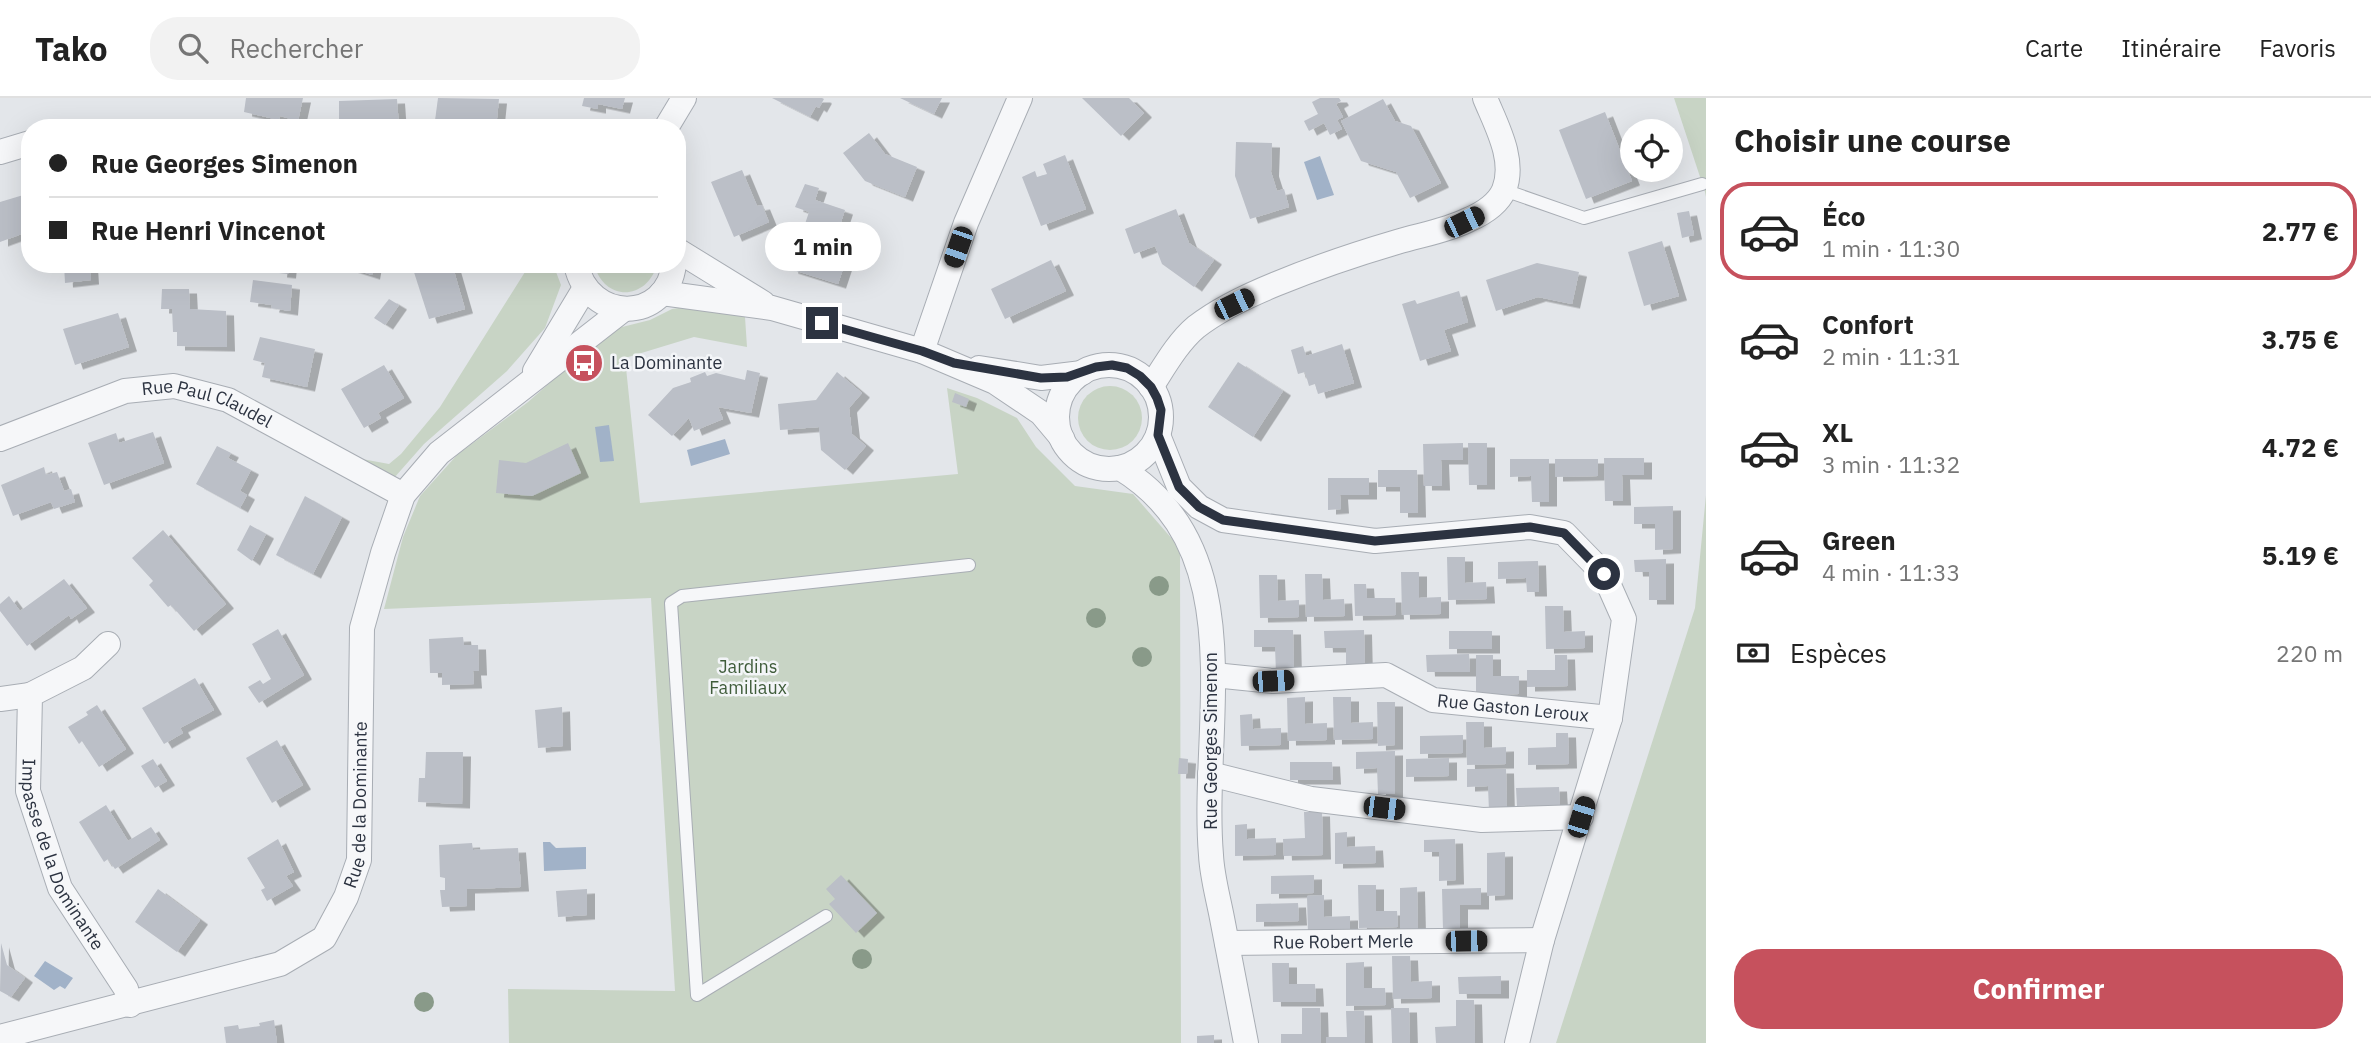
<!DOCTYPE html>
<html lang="fr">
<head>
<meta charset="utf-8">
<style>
	body { margin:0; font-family:"IBM Plex Sans",sans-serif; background:#f2f2f2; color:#222; height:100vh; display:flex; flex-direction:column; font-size:26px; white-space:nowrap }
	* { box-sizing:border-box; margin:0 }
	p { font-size:23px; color:#767676 }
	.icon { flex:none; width:38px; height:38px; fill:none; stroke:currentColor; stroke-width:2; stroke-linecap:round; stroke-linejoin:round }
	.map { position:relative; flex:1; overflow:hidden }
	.side { display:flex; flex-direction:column; background:#fff; width:665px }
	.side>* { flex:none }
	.hud { position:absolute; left:21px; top:21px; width:665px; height:154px; border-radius:28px; box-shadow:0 7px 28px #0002; display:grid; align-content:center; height:154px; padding:0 28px; background:#fff }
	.controls { position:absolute; left:1620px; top:21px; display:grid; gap:14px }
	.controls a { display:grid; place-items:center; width:63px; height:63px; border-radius:50%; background:#fff; box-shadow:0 7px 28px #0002; font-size:35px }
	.end { position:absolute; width:32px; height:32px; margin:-16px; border:9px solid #2c3341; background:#fff; box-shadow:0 0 0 4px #fff }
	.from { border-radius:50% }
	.bubble { position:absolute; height:49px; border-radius:24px; background:#fff; box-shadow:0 7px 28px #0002; font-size:23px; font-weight:700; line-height:49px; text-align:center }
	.car { position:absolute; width:21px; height:42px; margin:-21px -10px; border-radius:9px; box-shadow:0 0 5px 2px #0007; background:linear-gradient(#222 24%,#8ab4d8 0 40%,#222 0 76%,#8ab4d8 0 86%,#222 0) }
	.hud b { display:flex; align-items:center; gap:24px; height:66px; font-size:26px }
	.hud b+b { border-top:2px solid #e0e0e0 }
	.hud i { width:18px; height:18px; background:#222 }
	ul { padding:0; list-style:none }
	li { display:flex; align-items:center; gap:21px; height:98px; margin:0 14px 10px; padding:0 14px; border:4px solid transparent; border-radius:28px }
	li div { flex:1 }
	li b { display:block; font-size:26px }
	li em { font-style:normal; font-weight:700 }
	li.active { border-color:#c6515d }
	li>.icon { width:63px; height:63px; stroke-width:1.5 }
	h2 { padding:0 28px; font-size:32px; line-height:84px }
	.pay { display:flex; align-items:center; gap:18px; height:77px; padding:0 28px; font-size:26px }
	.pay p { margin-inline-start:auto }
	.cta { display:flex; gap:14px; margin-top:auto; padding:14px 28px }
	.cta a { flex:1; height:80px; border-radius:28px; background:#c6515d; color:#fff; font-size:28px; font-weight:700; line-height:80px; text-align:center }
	header { display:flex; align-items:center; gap:42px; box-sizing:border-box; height:98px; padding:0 35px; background:#fff; border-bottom:2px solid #e0e0e0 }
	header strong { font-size:33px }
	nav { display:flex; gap:38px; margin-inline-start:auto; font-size:24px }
	.search { width:490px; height:63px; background:#f2f2f2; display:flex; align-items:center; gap:18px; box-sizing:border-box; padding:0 24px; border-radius:28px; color:#767676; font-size:26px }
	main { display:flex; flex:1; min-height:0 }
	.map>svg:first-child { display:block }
</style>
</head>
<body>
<header>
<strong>Tako</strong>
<div class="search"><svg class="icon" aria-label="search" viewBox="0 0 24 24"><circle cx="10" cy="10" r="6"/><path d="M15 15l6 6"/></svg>Rechercher</div>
<nav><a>Carte</a><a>Itinéraire</a><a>Favoris</a></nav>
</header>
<main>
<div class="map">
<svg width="1706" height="945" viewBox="0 0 1706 945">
	<defs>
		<filter id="shadow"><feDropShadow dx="8" dy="4.5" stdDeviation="0" flood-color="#0004"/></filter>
	</defs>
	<rect width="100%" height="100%" fill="#e3e6ea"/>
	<g fill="#c8d4c5">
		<path d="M1674 0H1706V99L1705 94Z"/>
		<path d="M530 166H553L561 187 545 230 507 273 424 346 394 380 362 361 389 366 401 356 440 309Z"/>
		<path d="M594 166H657V167C646 203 604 204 594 166Z"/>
		<path d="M692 208 745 219 747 249 694 239 625 260 640 405 958 376 947 290 977 300 1017 320 1036 349 1075 388 1133 396 1180 450 1181 945H509L508 891 675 893 651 500 384 511 403 439 420 398 457 357 528 304 603 238 622 229 650 222 672 211Z"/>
		<circle cx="1110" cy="320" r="32"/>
		<path d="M1706 397V945H1556L1695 510Z"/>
	</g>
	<g fill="#a1b2c8">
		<path d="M1320 58 1334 97 1317 102 1304 64Z"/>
		<path d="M609 327 614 363 600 364 595 329Z"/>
		<path d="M725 341 730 356 691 368 687 352Z"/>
		<path d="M543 744H550L556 750 586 749V771L544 773Z"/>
		<path d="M45 863 73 880 65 891 60 888 54 892 34 878Z"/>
	</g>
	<g fill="#bbbfc7" filter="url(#shadow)">
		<path d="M246 0H303L298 23 280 18 279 22 244 14Z"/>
		<path d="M438 0 499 1 496 30H434Z"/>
		<path d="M584 0H625L622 11 598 6V11L582 8Z"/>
		<path d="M772 0H822L824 1 819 10 816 8 810 19Z"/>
		<path d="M900 0H942L934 16Z"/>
		<path d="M1082 0H1129L1144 15 1121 38Z"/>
		<path d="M1320 0H1339L1341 3 1336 6 1343 19 1337 22 1342 31 1330 37 1324 25 1309 33 1304 23 1318 16 1312 4Z"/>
		<path d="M397 1 399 30H339V3Z"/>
		<path d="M1383 1 1395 23 1411 28 1441 85 1410 100 1396 74 1361 63 1341 23Z"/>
		<path d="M1605 14 1632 83 1586 101 1559 32Z"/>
		<path d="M869 35 885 56 917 69 905 99 865 83 843 55Z"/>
		<path d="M1236 44 1272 45 1271 74 1277 93 1284 91 1289 109 1250 121 1235 78Z"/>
		<path d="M1065 57 1086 111 1041 128 1022 79 1035 73 1037 79 1047 76 1043 66Z"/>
		<path d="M742 72 757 108 762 107 769 124 734 139 711 84Z"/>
		<path d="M805 86 819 90 815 102 845 112 829 161 845 165 838 186 790 171 809 114 795 109Z"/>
		<path d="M30 95V133L0 144V104Z"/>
		<path d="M1176 111 1189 145 1214 162 1194 189 1162 166 1155 148 1134 156 1125 131Z"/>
		<path d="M1689 113 1694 137 1682 140 1677 115Z"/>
		<path d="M1662 143 1679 198 1644 208 1628 154Z"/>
		<path d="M1051 162 1066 193 1005 221 991 191Z"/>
		<path d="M1537 165 1579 174 1572 206 1538 199 1496 213 1486 182Z"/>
		<path d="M64 166H90L91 182 65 185Z"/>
		<path d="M280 166H289L288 176 279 175Z"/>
		<path d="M337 166H374L372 177Z"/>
		<path d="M418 166H452L465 211 429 221 412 168Z"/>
		<path d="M253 182 292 187 290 213 271 210 272 207 250 204Z"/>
		<path d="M162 191H189L190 211 226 213 227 249 177 248V234H173L172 211H161Z"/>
		<path d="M1459 193 1468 224 1444 232 1451 253 1420 263 1402 206 1415 202 1417 206Z"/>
		<path d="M389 201 399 207 385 227 374 220Z"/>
		<path d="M118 215 129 249 75 267 63 231Z"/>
		<path d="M260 239 315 251 307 289 262 279 265 265 253 262Z"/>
		<path d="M1342 246 1354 285 1318 296 1315 286 1309 288 1305 274 1298 276 1291 252 1303 248 1306 258Z"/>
		<path d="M1238 264 1283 293 1253 339 1208 309Z"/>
		<path d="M384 267 404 300 378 315 381 320 364 330 341 291Z"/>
		<path d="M747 272 760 275 751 315 718 309 723 321 694 333 689 320 672 338 648 317 673 290 691 284 690 280 705 274 707 278 716 275 745 282Z"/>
		<path d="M837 274 862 295 849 310 852 336 866 348 845 372 821 352 819 329 780 332 778 306 816 302Z"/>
		<path d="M955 295 969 301 966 309 952 304Z"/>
		<path d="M153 334 164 365 104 387 88 345 116 335 119 345Z"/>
		<path d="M568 345 581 375 532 398 496 395 499 362 526 365Z"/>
		<path d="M1463 345V362H1441L1442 388H1424L1423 346Z"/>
		<path d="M1468 345H1487V387H1469Z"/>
		<path d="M217 348 231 355 228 360 251 372 240 393 247 397 240 410 196 386Z"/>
		<path d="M1604 360H1644V377H1622L1623 403H1605Z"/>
		<path d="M1510 361H1549V404H1532L1531 378 1510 379Z"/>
		<path d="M1555 361H1598V378L1555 379Z"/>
		<path d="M44 369 46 377 57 374 64 393 71 391 75 404 54 411 51 404 13 418 1 387Z"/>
		<path d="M1378 372H1417L1418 415H1400V389H1378Z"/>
		<path d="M1328 380H1369V397H1340L1341 411 1328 412Z"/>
		<path d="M305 398 342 419 313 476 276 457Z"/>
		<path d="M1673 408V451L1655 452V426H1634V409Z"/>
		<path d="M250 427 266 436 252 463 237 452Z"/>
		<path d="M163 432 226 506 194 533 171 507 168 509 149 487 153 483 132 460Z"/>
		<path d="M1447 459H1465V485L1486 484 1487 501 1448 502Z"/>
		<path d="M1666 461V502H1649V474H1635L1634 462Z"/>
		<path d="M1538 463 1539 494H1527L1526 480 1498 481V464Z"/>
		<path d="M1401 474H1419V500L1441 499V516L1402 517Z"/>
		<path d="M1305 476H1322L1323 502 1344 501 1345 518 1306 519Z"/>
		<path d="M1259 477H1277L1278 503 1299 502V519L1260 520Z"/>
		<path d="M64 481 87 510 71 521 69 517 27 548 0 513V506L9 498 20 513Z"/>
		<path d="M1354 486H1366L1367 500H1395L1396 517 1355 518Z"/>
		<path d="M1545 508H1563L1564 534 1585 533V550L1546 551Z"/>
		<path d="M278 531 304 577 259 605 248 589 260 582 263 586 271 581 252 546Z"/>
		<path d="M1254 532H1293L1294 575H1276L1275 549H1254Z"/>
		<path d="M1364 532 1365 575 1346 576V550H1325L1324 533Z"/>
		<rect x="1449" y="533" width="43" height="18"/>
		<path d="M463 539 464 547H478L479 573H473L474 586 442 587V575H430L429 541Z"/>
		<path d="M1469 556 1470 574H1427L1426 557Z"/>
		<path d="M1476 557H1493V578H1519V596L1476 597Z"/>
		<path d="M1555 557H1567L1568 588 1527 589V572H1555Z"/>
		<path d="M195 580 214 612 180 630 183 635 164 646 142 610Z"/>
		<path d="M1305 599V626L1327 625V642L1288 643 1287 600Z"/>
		<path d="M1333 599H1351V625L1373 624V641L1334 642Z"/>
		<path d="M1377 604H1395V647L1378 648Z"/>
		<path d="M97 607 126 651 99 669 82 643 79 646 68 629 88 617 86 614Z"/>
		<path d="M562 609 563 648 538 650 535 612Z"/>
		<path d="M1252 616 1253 631 1281 630V647L1241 648 1240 617Z"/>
		<path d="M1466 624H1484V650L1506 649V666L1467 667Z"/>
		<path d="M1556 635H1568L1569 666 1528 667V650L1556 649Z"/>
		<path d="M1463 637V655L1420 656V638Z"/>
		<path d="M277 642 303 687 272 705 246 660Z"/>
		<path d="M1395 653V696H1378L1377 670 1356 671V654Z"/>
		<path d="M426 654H463L462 706 418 704 419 680H425Z"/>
		<path d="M1179 660 1188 661 1187 676H1178Z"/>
		<path d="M1449 660V678L1406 679V661Z"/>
		<path d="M153 661 167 683 155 690 141 668Z"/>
		<path d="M1290 664H1332L1333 682H1290Z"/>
		<path d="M1467 671H1506L1507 714H1489L1488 688 1467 689Z"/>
		<path d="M1559 689 1560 707 1517 708 1516 690Z"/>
		<path d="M106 707 128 743 151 729 160 742 115 771 108 761 104 764 79 724Z"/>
		<path d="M1304 714H1322L1323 757 1284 758 1283 741 1305 740Z"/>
		<path d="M1247 726V741L1276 740V757L1235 758V727Z"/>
		<path d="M1347 734V749L1375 748 1376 765 1335 766V735Z"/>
		<path d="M278 741 294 774 286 778 293 788 267 803 261 792 265 790 247 760Z"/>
		<path d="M1455 741 1456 782 1439 783V754H1424V742Z"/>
		<path d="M472 745 473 752 518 750 521 789 467 791V808L442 809 440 792H445V780L440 779 439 747Z"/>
		<path d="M1505 754V797L1487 798V755Z"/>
		<path d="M841 777 877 815 856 835 829 806 835 801 826 791Z"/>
		<path d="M1314 777V795L1271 796V778Z"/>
		<path d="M1358 787H1376V813H1397L1398 829 1359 830Z"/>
		<path d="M1417 789 1418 832 1400 833V790Z"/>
		<path d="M1481 790V807H1460V833H1443L1442 791Z"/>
		<path d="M158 791 200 822 177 854 135 824Z"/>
		<path d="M587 791V817L558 819 556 793Z"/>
		<path d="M1324 797V819L1350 818V836L1308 837 1307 798Z"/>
		<path d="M1298 805 1299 823 1256 824V806Z"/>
		<path d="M1 845 7 867 25 880 11 899 0 893Z"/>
		<path d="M1392 858H1410L1411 884 1432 883V900L1393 901Z"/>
		<path d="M1364 864V890H1385L1386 907 1346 908V865Z"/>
		<path d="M1272 865H1289V886H1315L1316 904H1273Z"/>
		<path d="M1501 878V896H1459L1458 879Z"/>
		<path d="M1456 902H1474L1475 945H1436L1435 929 1456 928Z"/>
		<path d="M1302 910H1320L1321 945H1281V936H1302Z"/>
		<path d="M1391 910H1409L1410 945H1392Z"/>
		<path d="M1346 913H1364L1365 945H1326V939H1347Z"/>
		<path d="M274 922 277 945H226L224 929 238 927 239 931 260 928 259 925Z"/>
		<path d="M1214 937V945H1197V938Z"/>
	</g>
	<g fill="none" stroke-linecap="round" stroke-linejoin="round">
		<defs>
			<g id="lane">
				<path d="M1504 92 1584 120 1702 86"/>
				<path d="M826 818 697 897 671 505 682 498 969 467"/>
			</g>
			<g id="street">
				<path d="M666 30 684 0"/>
				<path d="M0 54 30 45"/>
				<path d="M677 152 763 205"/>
				<path d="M576 166C588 225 667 226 674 166"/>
				<path d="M662 195 772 210 922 253 995 284 1041 315 1062 340"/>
				<path d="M922 253 966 125 1020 0"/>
				<circle cx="1109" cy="319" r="52"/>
				<path d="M979 270 1041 280 1082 275"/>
				<path d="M535 273 585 190"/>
				<path d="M1151 289C1164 269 1178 244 1196 229 1219 211 1249 197 1276 186 1315 170 1356 156 1397 144 1420 137 1446 133 1468 122 1482 116 1498 106 1504 92 1516 62 1496 27 1485 0"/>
				<path d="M1158 337 1179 389 1199 409 1223 422 1375 443 1530 429 1564 435 1604 476 1624 521 1610 620 1542 842 1517 945"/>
				<path id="s1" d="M0 341 125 293 174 288 228 302 403 397"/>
				<path d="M1120 370C1255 452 1200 627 1211 757 1212 778 1218 799 1222 820 1230 862 1238 903 1246 945"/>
				<path id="s2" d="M108 546 83 570 30 597 28 693 60 790 126 891 130 907"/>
				<path id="s3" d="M1214 577 1273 583 1386 577 1433 602 1610 620"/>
				<path d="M0 601 30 597"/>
				<path d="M1210 676 1311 701 1482 722 1581 719"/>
				<path id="s4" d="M1227 845 1542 842"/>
				<path id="s5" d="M0 939 280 866 324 840 346 799 359 762 362 530 383 455 403 397 439 355 624 211"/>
			</g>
		</defs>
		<use href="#lane" stroke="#a8adb4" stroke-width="14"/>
		<use href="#street" stroke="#a8adb4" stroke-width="26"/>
		<use href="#lane" stroke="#f6f7f9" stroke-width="12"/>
		<use href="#street" stroke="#f6f7f9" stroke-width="24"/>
	</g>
	<g fill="#899a89">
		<circle cx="1159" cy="488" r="10"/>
		<circle cx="1096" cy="520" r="10"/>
		<circle cx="1142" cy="559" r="10"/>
		<circle cx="862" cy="861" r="10"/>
		<circle cx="424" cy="904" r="10"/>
	</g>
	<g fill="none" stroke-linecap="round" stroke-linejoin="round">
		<path stroke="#2c3341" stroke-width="9" d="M822 225 922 253 954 265 1041 280 1067 279 1096 269 1112 267 1127 270 1140 278 1151 289 1157 300 1161 312 1158 337 1179 389 1199 409 1223 422 1375 443 1530 429 1564 435 1604 476"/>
	</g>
	<defs>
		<symbol id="bus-disc" viewBox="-11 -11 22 22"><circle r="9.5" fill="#c6515d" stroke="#f3f5f8"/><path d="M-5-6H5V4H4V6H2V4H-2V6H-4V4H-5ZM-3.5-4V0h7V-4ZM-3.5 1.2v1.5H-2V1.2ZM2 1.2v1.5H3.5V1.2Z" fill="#fff"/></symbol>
	</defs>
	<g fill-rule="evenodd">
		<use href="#bus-disc" x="562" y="243" width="44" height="44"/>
	</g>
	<g text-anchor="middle" stroke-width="5" stroke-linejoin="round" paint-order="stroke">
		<g font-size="18" fill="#2c3341" stroke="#f3f5f8" text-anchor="start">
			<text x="611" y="271">La Dominante</text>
		</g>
		<g font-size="18" fill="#2c3341" stroke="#f3f5f8">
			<text dy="6" stroke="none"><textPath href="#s1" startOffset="219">Rue Paul Claudel</textPath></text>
			<text dy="6" stroke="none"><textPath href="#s3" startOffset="306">Rue Gaston Leroux</textPath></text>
			<text transform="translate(1211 643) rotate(-90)" y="6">Rue Georges Simenon</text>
			<text dy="6" stroke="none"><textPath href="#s5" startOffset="481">Rue de la Dominante</textPath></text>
			<text dy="6" stroke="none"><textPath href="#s2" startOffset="261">Impasse de la Dominante</textPath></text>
			<text dy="6" stroke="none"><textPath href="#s4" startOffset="116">Rue Robert Merle</textPath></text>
		</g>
		<g font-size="18" fill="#3f5c3a" stroke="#f3f5f8">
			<text x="748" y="575">Jardins<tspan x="748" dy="21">Familiaux</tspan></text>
		</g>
	</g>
</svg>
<div class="controls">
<a><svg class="icon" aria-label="locate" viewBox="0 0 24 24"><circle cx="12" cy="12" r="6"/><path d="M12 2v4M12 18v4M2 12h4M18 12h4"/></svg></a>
</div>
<i class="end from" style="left:1604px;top:476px"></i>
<i class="end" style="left:822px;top:225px"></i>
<div class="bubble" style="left:765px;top:124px;width:116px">1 min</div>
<i class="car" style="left:1464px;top:124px;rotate:64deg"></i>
<i class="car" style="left:958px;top:149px;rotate:199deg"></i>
<i class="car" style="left:1234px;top:206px;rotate:64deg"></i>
<i class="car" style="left:1273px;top:583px;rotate:87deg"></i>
<i class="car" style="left:1384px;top:710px;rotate:97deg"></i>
<i class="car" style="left:1581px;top:719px;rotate:17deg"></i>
<i class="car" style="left:1466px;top:843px;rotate:89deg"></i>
<div class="hud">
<b><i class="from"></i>Rue Georges Simenon</b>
<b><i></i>Rue Henri Vincenot</b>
</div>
</div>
<section class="side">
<h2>Choisir une course</h2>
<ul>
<li class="active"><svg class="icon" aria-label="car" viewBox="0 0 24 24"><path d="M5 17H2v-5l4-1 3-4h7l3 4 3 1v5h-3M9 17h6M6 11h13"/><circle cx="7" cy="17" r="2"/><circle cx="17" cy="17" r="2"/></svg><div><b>Éco</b><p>1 min · 11:30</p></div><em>2.77 €</em></li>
<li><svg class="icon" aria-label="car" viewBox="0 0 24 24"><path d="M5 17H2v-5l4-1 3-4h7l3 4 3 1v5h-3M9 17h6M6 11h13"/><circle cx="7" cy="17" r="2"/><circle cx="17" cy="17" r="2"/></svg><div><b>Confort</b><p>2 min · 11:31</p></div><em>3.75 €</em></li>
<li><svg class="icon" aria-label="car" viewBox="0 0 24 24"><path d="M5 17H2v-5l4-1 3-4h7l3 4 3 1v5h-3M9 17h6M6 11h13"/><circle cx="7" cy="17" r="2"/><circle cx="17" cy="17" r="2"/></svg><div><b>XL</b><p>3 min · 11:32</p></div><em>4.72 €</em></li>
<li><svg class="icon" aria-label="car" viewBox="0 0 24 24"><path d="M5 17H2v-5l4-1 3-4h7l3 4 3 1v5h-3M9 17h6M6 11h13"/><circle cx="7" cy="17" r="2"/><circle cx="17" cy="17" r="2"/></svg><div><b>Green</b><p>4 min · 11:33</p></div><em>5.19 €</em></li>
</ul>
<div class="pay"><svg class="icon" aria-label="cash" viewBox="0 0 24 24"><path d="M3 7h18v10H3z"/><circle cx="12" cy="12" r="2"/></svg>Espèces<p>220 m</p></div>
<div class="cta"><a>Confirmer</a></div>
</section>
</main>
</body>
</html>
